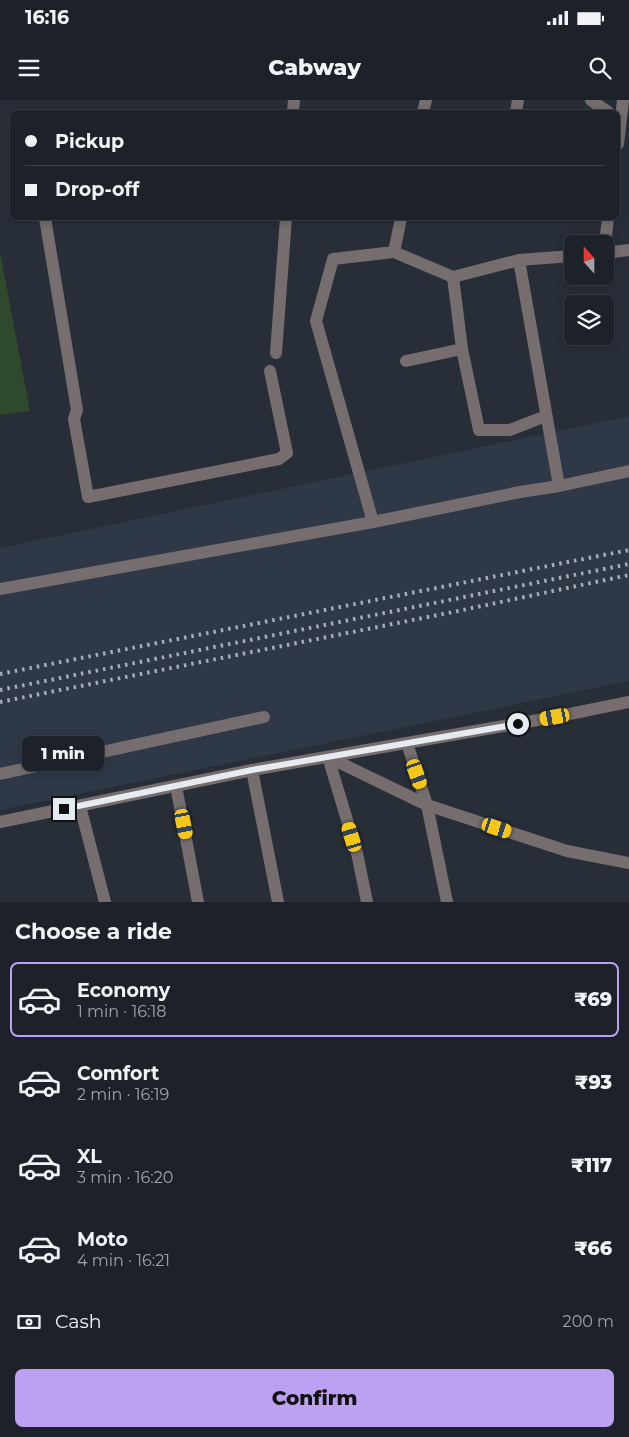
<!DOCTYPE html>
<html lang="en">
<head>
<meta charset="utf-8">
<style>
	body { margin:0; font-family:Montserrat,sans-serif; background:#252a32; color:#f1f3f6; height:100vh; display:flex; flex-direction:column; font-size:19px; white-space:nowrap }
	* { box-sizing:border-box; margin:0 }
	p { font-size:16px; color:#a0a4a8 }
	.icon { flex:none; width:28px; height:28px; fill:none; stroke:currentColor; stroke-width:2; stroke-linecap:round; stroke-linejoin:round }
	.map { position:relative; height:802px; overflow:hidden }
	.side { display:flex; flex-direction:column; background:#1d222a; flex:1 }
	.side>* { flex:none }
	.top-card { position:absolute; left:10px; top:10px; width:610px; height:110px; border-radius:8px; box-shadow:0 2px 8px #0003,0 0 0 1px #3b3f47; display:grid; align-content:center; height:110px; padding:0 15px; background:#1d222a }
	.needle { width:32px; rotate:339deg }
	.controls { position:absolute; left:564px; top:135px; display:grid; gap:10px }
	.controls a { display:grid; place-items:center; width:50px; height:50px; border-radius:8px; background:#1d222a; box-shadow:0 2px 8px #0003,0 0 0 1px #3b3f47; font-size:25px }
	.end { position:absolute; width:22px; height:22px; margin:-11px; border:6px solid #e6eaf1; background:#111; box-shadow:0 0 0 2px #111 }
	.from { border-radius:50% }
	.bubble { position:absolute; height:35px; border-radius:8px; background:#1d222a; box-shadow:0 2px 8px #0003,0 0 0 1px #3b3f47; font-size:16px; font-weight:800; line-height:35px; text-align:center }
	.car { position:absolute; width:15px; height:30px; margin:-15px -8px; border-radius:6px; box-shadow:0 0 4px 1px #0007; background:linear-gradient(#f5c518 24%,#345 0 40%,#f5c518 0 76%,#345 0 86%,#f5c518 0) }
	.top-card b { display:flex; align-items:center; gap:18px; height:48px; font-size:19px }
	.top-card b+b { border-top:1px solid #3b3f47 }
	.top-card i { width:12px; height:12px; background:#f1f3f6 }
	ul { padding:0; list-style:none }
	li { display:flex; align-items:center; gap:15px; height:75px; margin:0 10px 8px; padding:0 5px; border:2px solid transparent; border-radius:8px }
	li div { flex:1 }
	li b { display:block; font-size:19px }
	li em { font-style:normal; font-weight:800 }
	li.active { border-color:#bca0f2 }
	li>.icon { width:45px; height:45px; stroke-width:1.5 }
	h2 { padding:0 15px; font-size:22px; line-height:60px }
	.pay { display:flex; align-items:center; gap:12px; height:55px; padding:0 15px; font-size:19px }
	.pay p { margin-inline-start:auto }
	.button { display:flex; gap:10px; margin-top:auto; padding:10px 15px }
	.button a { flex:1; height:58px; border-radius:8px; background:#bca0f2; color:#111; font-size:20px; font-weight:800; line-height:58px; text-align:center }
	.status { display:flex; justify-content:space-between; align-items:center; height:35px; padding:0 25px; background:#1d222a; direction:ltr }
	.status svg { height:14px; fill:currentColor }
	header { display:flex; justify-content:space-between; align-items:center; height:65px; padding:0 15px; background:#1d222a; font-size:22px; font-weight:800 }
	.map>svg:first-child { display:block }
</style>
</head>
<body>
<div class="status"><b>16:16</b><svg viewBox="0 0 49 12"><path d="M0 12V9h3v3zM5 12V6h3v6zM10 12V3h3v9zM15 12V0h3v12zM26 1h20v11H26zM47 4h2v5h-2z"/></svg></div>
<header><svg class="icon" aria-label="menu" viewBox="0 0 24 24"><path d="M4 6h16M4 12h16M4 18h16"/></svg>Cabway<svg class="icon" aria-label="search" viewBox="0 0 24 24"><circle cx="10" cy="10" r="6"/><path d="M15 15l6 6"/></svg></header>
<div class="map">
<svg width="629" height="802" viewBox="0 0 629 802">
	<rect width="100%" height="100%" fill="#272e38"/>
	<path fill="#2e3846" d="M629 316V581L0 710V448Z"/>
	<path fill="#2e492b" d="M0 152 30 311 0 315Z"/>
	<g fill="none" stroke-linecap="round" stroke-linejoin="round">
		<g stroke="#756d6e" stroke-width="12">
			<path d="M591 0 608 12"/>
			<path d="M293 12 294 0"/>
			<path d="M423 12 426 0"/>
			<path d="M516 12 518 0"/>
			<path d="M618 44 623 0"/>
			<path d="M45 118 77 310 74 319 88 397 279 359 287 353 270 271"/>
			<path d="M605 144 608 118"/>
			<path d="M394 152 401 118"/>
			<path d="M605 153 629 150"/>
			<path d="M519 160 559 386"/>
			<path d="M453 177 462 249 479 330H510L546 316"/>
			<path d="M276 253 286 118"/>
			<path d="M406 261 462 249"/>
			<path d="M373 422 316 221 333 159 394 152 453 177 519 160 572 156"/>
			<path d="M0 489 373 422 520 392 559 386 629 371"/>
			<path d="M407 643 427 705 447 802"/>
			<path d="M328 657 427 705 567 751 629 763"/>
			<path d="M328 657 357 753 367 802"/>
			<path d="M252 670 278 802"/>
			<path d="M0 674 264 617"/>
			<path d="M176 686 198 802"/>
			<path d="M80 706 105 802"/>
			<path d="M0 722 252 670 555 617 629 602"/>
		</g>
		<g stroke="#a8adb5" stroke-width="4" stroke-dasharray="2.5 5" stroke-linecap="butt">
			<path d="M0 574 629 450"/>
			<path d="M0 590 629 464"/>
			<path d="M0 602 458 511 629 475"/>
		</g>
	</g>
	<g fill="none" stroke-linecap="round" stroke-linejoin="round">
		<path stroke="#e6eaf1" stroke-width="6" d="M64 709 252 670 518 624"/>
	</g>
</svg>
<div class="controls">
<a><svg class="needle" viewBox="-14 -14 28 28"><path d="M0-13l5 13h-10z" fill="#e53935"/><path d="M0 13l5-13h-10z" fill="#a0a4a8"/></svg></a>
<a><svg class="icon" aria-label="layers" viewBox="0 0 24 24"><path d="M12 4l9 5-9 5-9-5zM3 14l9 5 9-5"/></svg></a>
</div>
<i class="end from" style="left:518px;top:624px"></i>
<i class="end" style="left:64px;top:709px"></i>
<div class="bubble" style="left:22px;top:636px;width:82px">1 min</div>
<i class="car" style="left:555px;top:617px;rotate:260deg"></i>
<i class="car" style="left:417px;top:674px;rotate:161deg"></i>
<i class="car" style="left:184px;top:724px;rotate:169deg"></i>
<i class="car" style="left:497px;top:728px;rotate:108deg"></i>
<i class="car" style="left:352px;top:737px;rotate:343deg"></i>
<div class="top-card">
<b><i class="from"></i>Pickup</b>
<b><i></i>Drop-off</b>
</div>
</div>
<section class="side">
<h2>Choose a ride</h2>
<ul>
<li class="active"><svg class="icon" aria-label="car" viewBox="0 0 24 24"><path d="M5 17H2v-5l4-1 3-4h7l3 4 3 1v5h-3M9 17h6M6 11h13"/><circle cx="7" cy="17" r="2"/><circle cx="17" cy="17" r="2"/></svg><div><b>Economy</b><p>1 min · 16:18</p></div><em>₹69</em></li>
<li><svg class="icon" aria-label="car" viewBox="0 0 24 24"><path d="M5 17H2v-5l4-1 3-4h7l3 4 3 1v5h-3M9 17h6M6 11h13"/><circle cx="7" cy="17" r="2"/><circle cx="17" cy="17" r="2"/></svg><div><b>Comfort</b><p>2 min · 16:19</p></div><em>₹93</em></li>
<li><svg class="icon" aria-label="car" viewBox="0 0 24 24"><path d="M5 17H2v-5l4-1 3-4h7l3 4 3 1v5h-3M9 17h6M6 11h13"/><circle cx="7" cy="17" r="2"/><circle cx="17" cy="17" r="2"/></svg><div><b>XL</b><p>3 min · 16:20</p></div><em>₹117</em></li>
<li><svg class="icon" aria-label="car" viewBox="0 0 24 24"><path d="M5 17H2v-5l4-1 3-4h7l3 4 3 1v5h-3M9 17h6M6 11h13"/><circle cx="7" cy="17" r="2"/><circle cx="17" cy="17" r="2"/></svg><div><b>Moto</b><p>4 min · 16:21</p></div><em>₹66</em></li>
</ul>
<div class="pay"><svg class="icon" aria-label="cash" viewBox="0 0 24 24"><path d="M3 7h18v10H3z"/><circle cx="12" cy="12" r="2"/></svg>Cash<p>200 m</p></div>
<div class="button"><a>Confirm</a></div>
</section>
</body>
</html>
